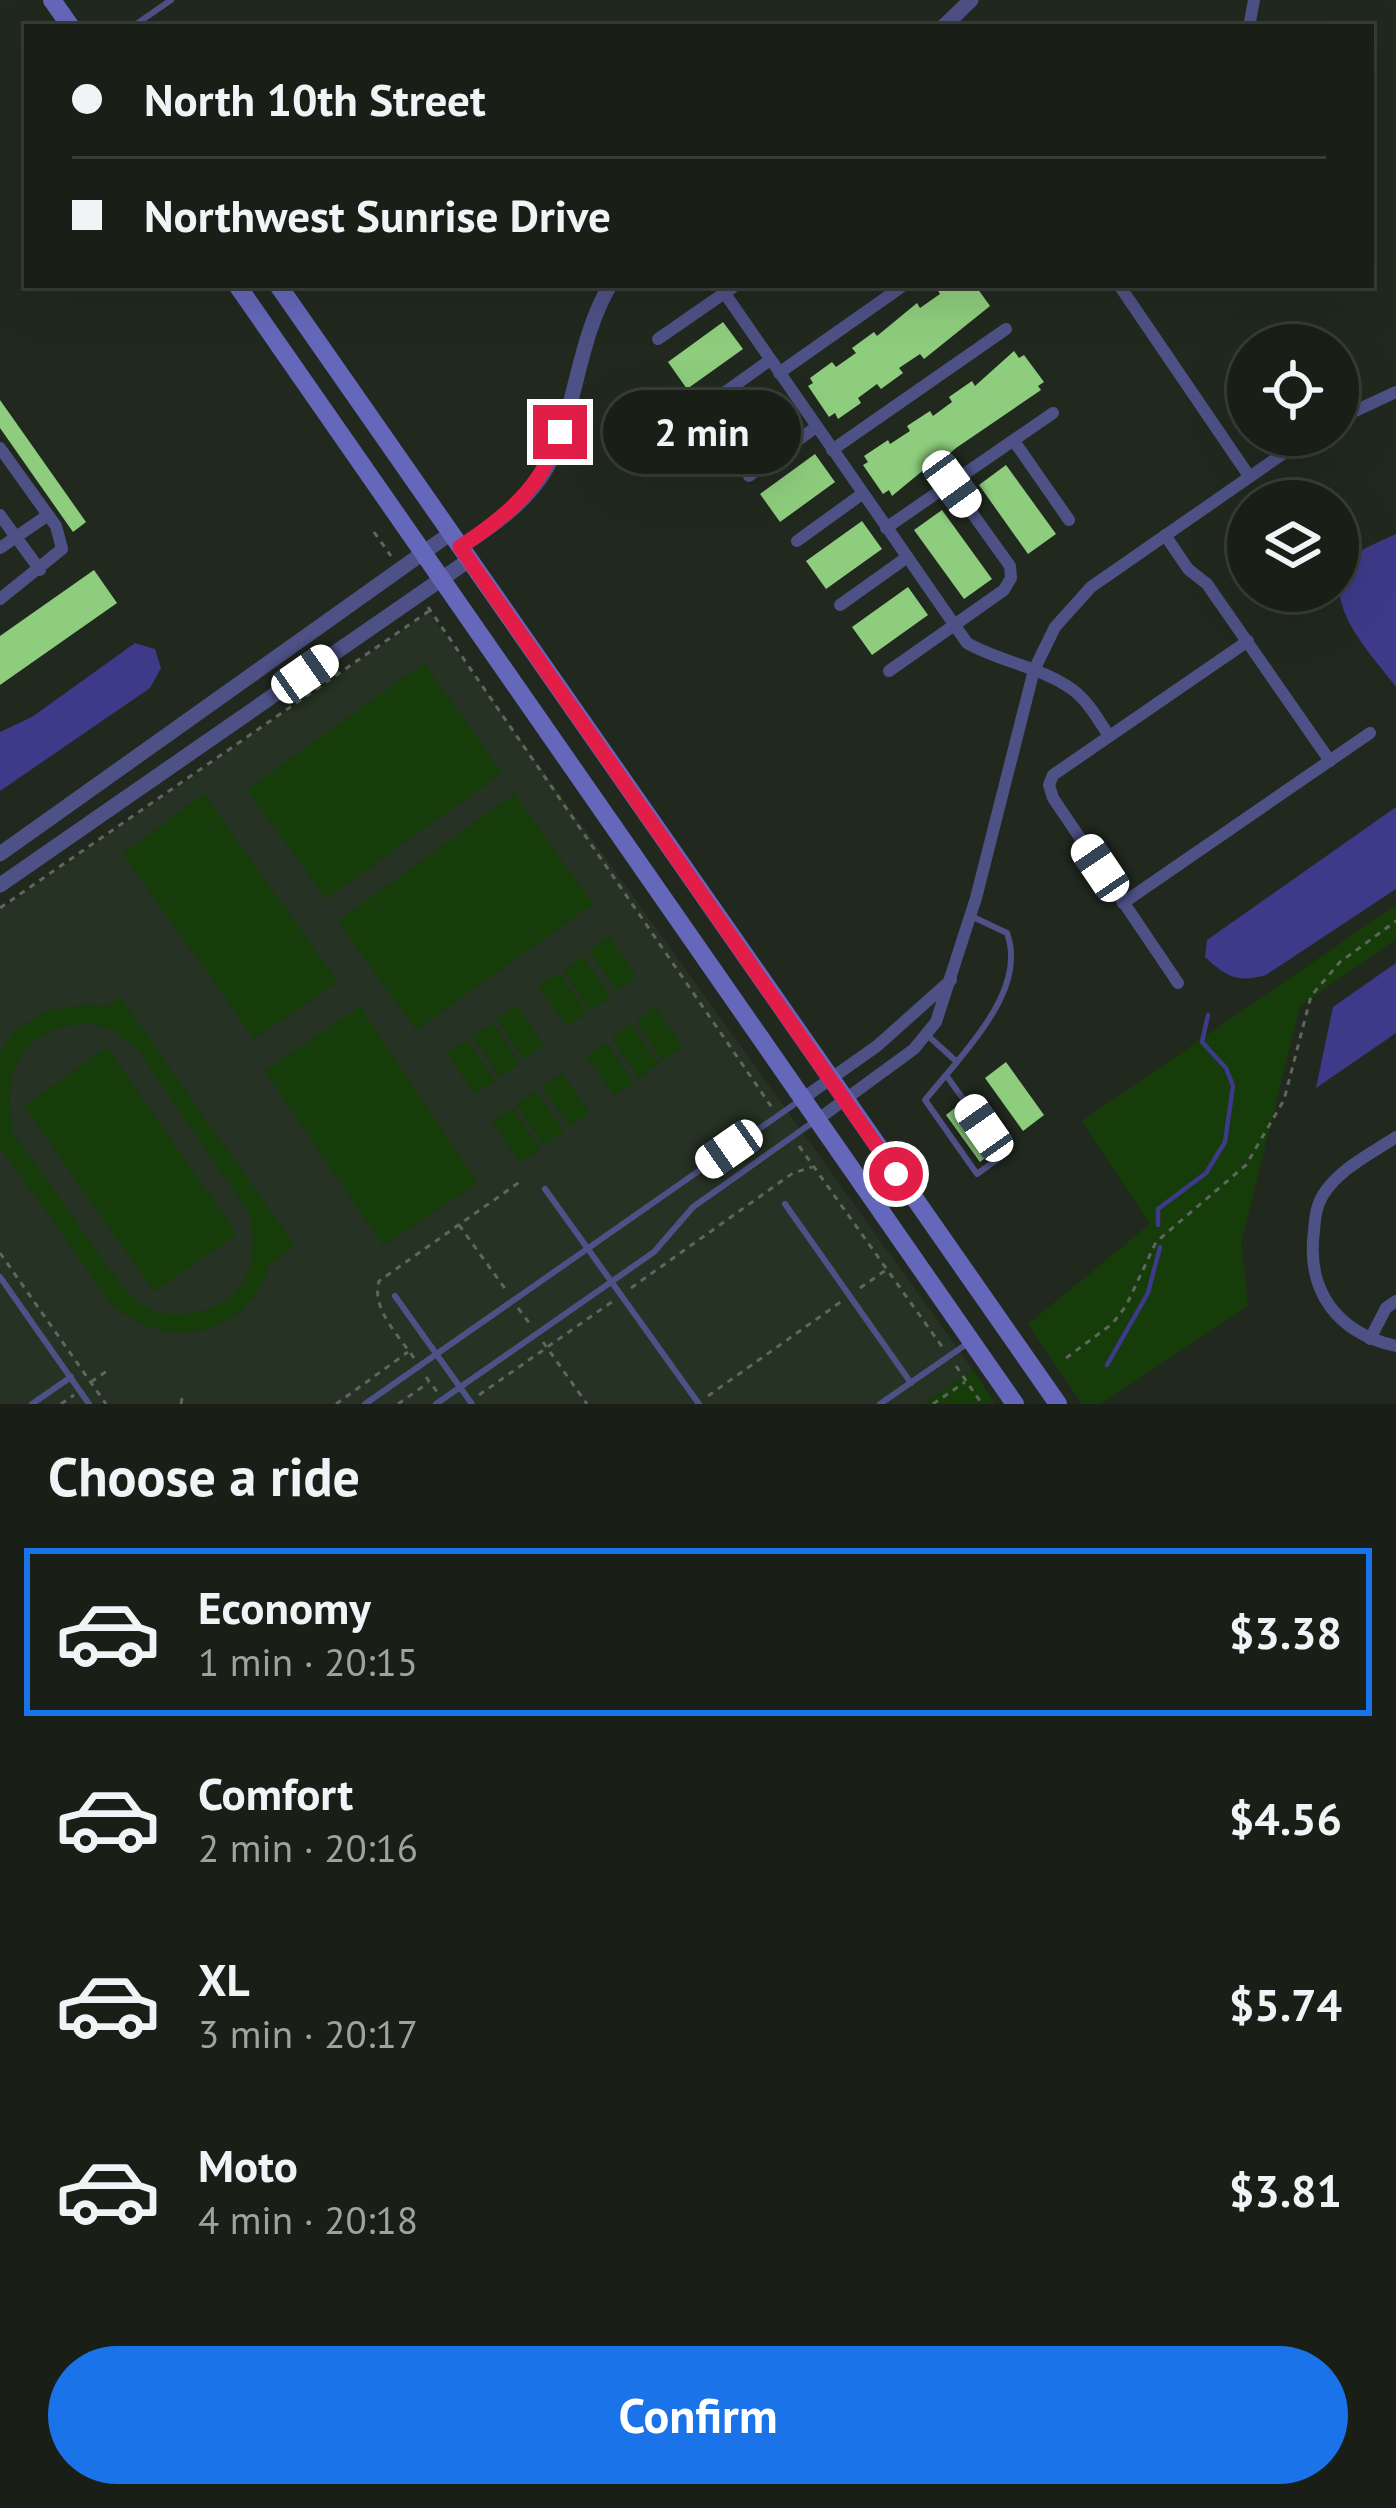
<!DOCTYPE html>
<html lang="en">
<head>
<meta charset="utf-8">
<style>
	body { margin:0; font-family:"PT Sans",sans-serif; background:#262c24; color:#f1f3f6; height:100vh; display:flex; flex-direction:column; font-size:45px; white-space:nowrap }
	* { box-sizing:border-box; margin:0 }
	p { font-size:39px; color:#9fa2a1 }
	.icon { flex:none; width:66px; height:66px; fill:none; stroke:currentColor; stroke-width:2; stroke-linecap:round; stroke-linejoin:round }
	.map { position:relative; height:1404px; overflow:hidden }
	.details { display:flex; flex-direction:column; background:#191f17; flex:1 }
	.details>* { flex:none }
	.banner { position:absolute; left:24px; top:24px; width:1350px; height:264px; border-radius:0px; box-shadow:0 12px 48px #0002,0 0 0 3px #373d36; display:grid; align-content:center; height:264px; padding:0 48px; background:#191f17 }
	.buttons { position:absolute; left:1227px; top:324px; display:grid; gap:24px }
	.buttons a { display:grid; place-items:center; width:132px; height:132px; border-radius:50%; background:#191f17; box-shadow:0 12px 48px #0002,0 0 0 3px #373d36; font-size:60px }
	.end { position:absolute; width:54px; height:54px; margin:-27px; border:15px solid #e11d48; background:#fff; box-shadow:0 0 0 6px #fff }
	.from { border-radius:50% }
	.bubble { position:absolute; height:84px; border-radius:42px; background:#191f17; box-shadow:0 12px 48px #0002,0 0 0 3px #373d36; font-size:39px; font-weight:700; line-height:84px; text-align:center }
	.car { position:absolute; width:36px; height:72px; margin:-36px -18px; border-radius:15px; box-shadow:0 0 9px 3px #0007; background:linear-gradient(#fff 24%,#345 0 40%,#fff 0 76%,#345 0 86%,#fff 0) }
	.banner b { display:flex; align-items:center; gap:42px; height:114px; font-size:45px }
	.banner b+b { border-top:3px solid #373d36 }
	.banner i { width:30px; height:30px; background:#f1f3f6 }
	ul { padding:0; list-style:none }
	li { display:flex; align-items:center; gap:36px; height:168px; margin:0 24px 18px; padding:0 24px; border:6px solid transparent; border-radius:0px }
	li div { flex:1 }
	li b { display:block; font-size:45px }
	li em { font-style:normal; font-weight:700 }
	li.current { border-color:#1a73e8 }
	li>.icon { width:108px; height:108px; stroke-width:1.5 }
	h2 { padding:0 48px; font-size:54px; line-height:144px }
	.button { display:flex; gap:24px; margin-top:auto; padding:24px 48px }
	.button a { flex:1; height:138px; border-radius:72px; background:#1a73e8; color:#fff; font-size:48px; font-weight:700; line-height:138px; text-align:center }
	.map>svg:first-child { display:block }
</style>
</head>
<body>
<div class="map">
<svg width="1396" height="1404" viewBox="0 0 1396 1404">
	<rect width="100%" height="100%" fill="#21291f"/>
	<path fill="#263223" d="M429 612 973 1370 924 1404H0V910Z"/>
	<g fill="#163c09" fill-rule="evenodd">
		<path d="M424 663 502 773 326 899 247 790Z"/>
		<path d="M204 794 338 982 254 1039 123 854Z"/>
		<path d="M514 794 593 904 416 1030 338 921Z"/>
		<path d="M1396 905V939L1300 1006 1241 1243 1248 1306 1100 1404H1082L1028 1324 1150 1224 1082 1121Z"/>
		<path d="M609 937 637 977 617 991 589 951Z"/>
		<path d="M583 956 611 997 591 1011 563 971Z"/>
		<path d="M559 973 587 1013 567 1027 539 986Z"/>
		<path d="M120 997 295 1246 268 1266C266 1283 256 1295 244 1307 206 1344 152 1338 113 1306L0 1147V1053L17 1028 50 1010 82 1005 105 1007ZM89 1023 115 1031 139 1051 249 1213C256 1243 256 1277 229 1298 205 1316 168 1321 142 1305 122 1292 109 1266 95 1248 68 1210 41 1172 14 1134 0 1071 20 1027 89 1023Z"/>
		<path d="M516 1005 544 1045 524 1059 496 1019Z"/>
		<path d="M360 1006 478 1183 383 1246 265 1071Z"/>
		<path d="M655 1007 683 1047 663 1061 636 1021Z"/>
		<path d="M492 1023 520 1063 500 1077 472 1036Z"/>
		<path d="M631 1024 659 1064 639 1078 611 1038Z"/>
		<path d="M467 1040 495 1081 475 1094 447 1054Z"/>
		<path d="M606 1042 634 1082 614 1096 586 1056Z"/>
		<path d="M107 1047 237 1234 154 1292 24 1106Z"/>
		<path d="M562 1073 590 1113 570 1127 542 1087Z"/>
		<path d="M536 1091 564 1132 544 1146 516 1105Z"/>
		<path d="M512 1108 540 1149 520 1163 492 1122Z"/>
		<path d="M973 1370 995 1404H924Z"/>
	</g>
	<g fill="#3d3a89">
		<path d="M1396 534V687C1372 654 1312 596 1354 556 1364 547 1384 540 1396 534Z"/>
		<path d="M135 643 155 649 161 668 150 688 0 791V732L32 717Z"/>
		<path d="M1396 807V889L1266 975C1238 983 1226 977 1205 957L1207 940Z"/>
		<path d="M1396 963V1033L1316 1088 1333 1007Z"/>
	</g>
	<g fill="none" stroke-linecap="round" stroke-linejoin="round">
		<g stroke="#3d3a89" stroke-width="4.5">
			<path d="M1158 1225V1209L1206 1173 1225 1142 1233 1086 1226 1068 1202 1042 1208 1015"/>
			<path d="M1107 1365 1148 1293 1160 1247"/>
		</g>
	</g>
	<g fill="#8ecd7d">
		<path d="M943 285H975L990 306 924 359 920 354 899 368 903 373 881 389 877 384 858 398 861 403 838 419 835 413 829 417 808 386 813 383 810 378 832 362 836 367 856 353 852 348 874 332 877 336 917 303 920 308 940 294 937 289Z"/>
		<path d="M723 322 743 349 687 389 668 362Z"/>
		<path d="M1014 351 1019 358 1024 355 1044 382 1038 386 1041 390 956 448 949 454 951 457 935 468 932 463 892 496 889 490 883 494 863 465 868 462 864 456 888 440 890 444 910 431 907 426 930 411 933 416 952 402 949 397 972 381 975 386Z"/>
		<path d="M769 388 789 416 734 456 714 428Z"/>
		<path d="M0 400 86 522 73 532 0 428Z"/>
		<path d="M815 454 835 482 780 522 760 494Z"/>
		<path d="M1006 465 1056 534 1028 554 979 485Z"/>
		<path d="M942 510 992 579 964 599 914 530Z"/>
		<path d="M862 521 882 549 826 589 806 561Z"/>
		<path d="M94 570 117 603 0 685V636Z"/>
		<path d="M908 587 928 615 872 655 852 627Z"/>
		<path d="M1006 1062 1044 1115 1023 1131 985 1078Z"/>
		<path d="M956 1107 990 1154 980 1162 946 1115Z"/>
	</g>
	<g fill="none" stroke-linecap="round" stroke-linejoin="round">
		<g stroke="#5f665d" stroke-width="3" stroke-dasharray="6 6" stroke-linecap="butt">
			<path d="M374 532 391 556"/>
			<path d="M428 607 773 1109"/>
			<path d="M0 908 429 611"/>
			<path d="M799 1146 943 1348"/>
			<path d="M459 1225 506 1290"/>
			<path d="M0 1253 106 1404"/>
			<path d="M631 1288 793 1173 812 1167"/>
			<path d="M860 1288 886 1270"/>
			<path d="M518 1308 530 1324"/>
			<path d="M543 1342 587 1404"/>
			<path d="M414 1358C399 1336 371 1309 379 1281L521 1181"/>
			<path d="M1066 1358 1112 1324 1126 1306 1156 1242 1246 1165 1284 1100 1311 996 1340 962 1396 921"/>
			<path d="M956 1366 982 1404"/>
			<path d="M426 1377 438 1393"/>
			<path d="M91 1382 107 1371"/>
			<path d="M479 1395 613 1301"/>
			<path d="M708 1396 842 1301"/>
			<path d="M61 1404 74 1395"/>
			<path d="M181 1404 182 1398"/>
			<path d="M336 1404 408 1352"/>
			<path d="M398 1404 428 1383"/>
			<path d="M933 1404 965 1382"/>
		</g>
		<g stroke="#4e5185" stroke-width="6">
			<path d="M132 27 171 0"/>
			<path d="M926 1034 957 1062 946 1075 1003 1155 977 1174 925 1100 946 1075"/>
			<path d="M957 1062C985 1027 1024 980 1007 933L971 916"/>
			<path d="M545 1189 699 1404"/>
			<path d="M785 1204 911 1383"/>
			<path d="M0 1277 89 1404"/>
			<path d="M395 1296 472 1404"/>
			<path d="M32 1404 71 1377"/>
			<path d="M365 1404 799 1101"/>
			<path d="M436 1404 654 1252 693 1207 816 1120"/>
			<path d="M880 1404 968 1343"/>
		</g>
		<g stroke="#4e5185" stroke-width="12">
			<path d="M1249 27 1254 0"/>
			<path d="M719 285 967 643C1000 662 1042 667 1073 690 1088 701 1099 721 1109 736"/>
			<path d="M1119 285 1249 476"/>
			<path d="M658 339 736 285"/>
			<path d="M779 373 904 285"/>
			<path d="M703 408 770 360"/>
			<path d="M1338 419 1396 392"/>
			<path d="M1014 441 1069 520"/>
			<path d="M0 448 56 526 62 549 0 599"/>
			<path d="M832 450 1006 329"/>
			<path d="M749 476 816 427"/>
			<path d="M0 515 40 570"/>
			<path d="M886 528 1053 413"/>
			<path d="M1165 535 1188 569 1207 584 1330 761"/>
			<path d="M797 541 862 494"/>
			<path d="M0 548 48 515"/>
			<path d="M840 605 906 558"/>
			<path d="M889 671 1004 590 1011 578 1010 566 952 485"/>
			<path d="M1123 903 1370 733"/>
			<path d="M1178 983 1053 798 1049 785 1053 775 1248 641"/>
			<path d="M802 1099 877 1046 951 980"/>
			<path d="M817 1120 914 1049 936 1022 976 898 1034 670 1055 627 1091 587 1310 435"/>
			<path d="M1396 1137C1372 1153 1339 1169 1323 1195 1316 1206 1315 1219 1314 1231 1306 1291 1337 1333 1396 1346"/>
			<path d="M1370 1339 1386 1308 1396 1301"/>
		</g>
		<g stroke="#4e5185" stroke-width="15">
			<path d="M943 27 971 0"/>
			<path d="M460 547C496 524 536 496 553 455 577 400 579 338 610 285"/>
			<path d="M0 854 451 533"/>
			<path d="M0 885 469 560"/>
		</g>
		<g stroke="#6567ba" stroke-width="18">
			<path d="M52 0 71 27"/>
			<path d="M237 285 1015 1404"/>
			<path d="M278 285 1058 1404"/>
		</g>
	</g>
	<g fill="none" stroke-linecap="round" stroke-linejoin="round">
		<path stroke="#e11d48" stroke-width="15" d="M560 432C543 486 506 517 460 547L896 1174"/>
	</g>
</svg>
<div class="buttons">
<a><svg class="icon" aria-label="locate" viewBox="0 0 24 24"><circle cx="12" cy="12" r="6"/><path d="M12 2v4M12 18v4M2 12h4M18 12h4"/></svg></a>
<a><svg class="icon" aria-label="layers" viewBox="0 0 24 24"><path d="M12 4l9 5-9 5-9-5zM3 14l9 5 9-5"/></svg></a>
</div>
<i class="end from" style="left:896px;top:1174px"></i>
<i class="end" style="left:560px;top:432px"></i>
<div class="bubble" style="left:603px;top:390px;width:198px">2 min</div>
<i class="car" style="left:952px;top:484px;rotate:144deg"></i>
<i class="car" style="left:305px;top:674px;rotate:55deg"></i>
<i class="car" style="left:1100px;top:868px;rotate:326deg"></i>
<i class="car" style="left:984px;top:1128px;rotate:325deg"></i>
<i class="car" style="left:729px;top:1149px;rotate:235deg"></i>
<div class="banner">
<b><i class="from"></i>North 10th Street</b>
<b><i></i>Northwest Sunrise Drive</b>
</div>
</div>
<section class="details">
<h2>Choose a ride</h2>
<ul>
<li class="current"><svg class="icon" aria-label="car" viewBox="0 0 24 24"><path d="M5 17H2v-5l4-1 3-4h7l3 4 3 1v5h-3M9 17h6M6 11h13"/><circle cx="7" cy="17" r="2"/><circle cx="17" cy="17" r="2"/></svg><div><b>Economy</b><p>1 min · 20:15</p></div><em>$3.38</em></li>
<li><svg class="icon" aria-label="car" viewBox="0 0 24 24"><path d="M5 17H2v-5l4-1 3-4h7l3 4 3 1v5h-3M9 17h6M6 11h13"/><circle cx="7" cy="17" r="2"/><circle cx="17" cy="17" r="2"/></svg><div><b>Comfort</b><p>2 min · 20:16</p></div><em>$4.56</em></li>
<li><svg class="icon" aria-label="car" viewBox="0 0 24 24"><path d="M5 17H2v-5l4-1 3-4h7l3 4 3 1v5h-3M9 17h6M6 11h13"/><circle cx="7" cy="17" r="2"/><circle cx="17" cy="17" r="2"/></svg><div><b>XL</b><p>3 min · 20:17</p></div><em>$5.74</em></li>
<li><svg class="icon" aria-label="car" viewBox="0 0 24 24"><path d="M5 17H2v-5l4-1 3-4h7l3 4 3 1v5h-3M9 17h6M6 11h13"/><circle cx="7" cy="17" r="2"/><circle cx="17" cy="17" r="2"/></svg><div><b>Moto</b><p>4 min · 20:18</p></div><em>$3.81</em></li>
</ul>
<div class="button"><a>Confirm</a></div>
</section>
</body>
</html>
